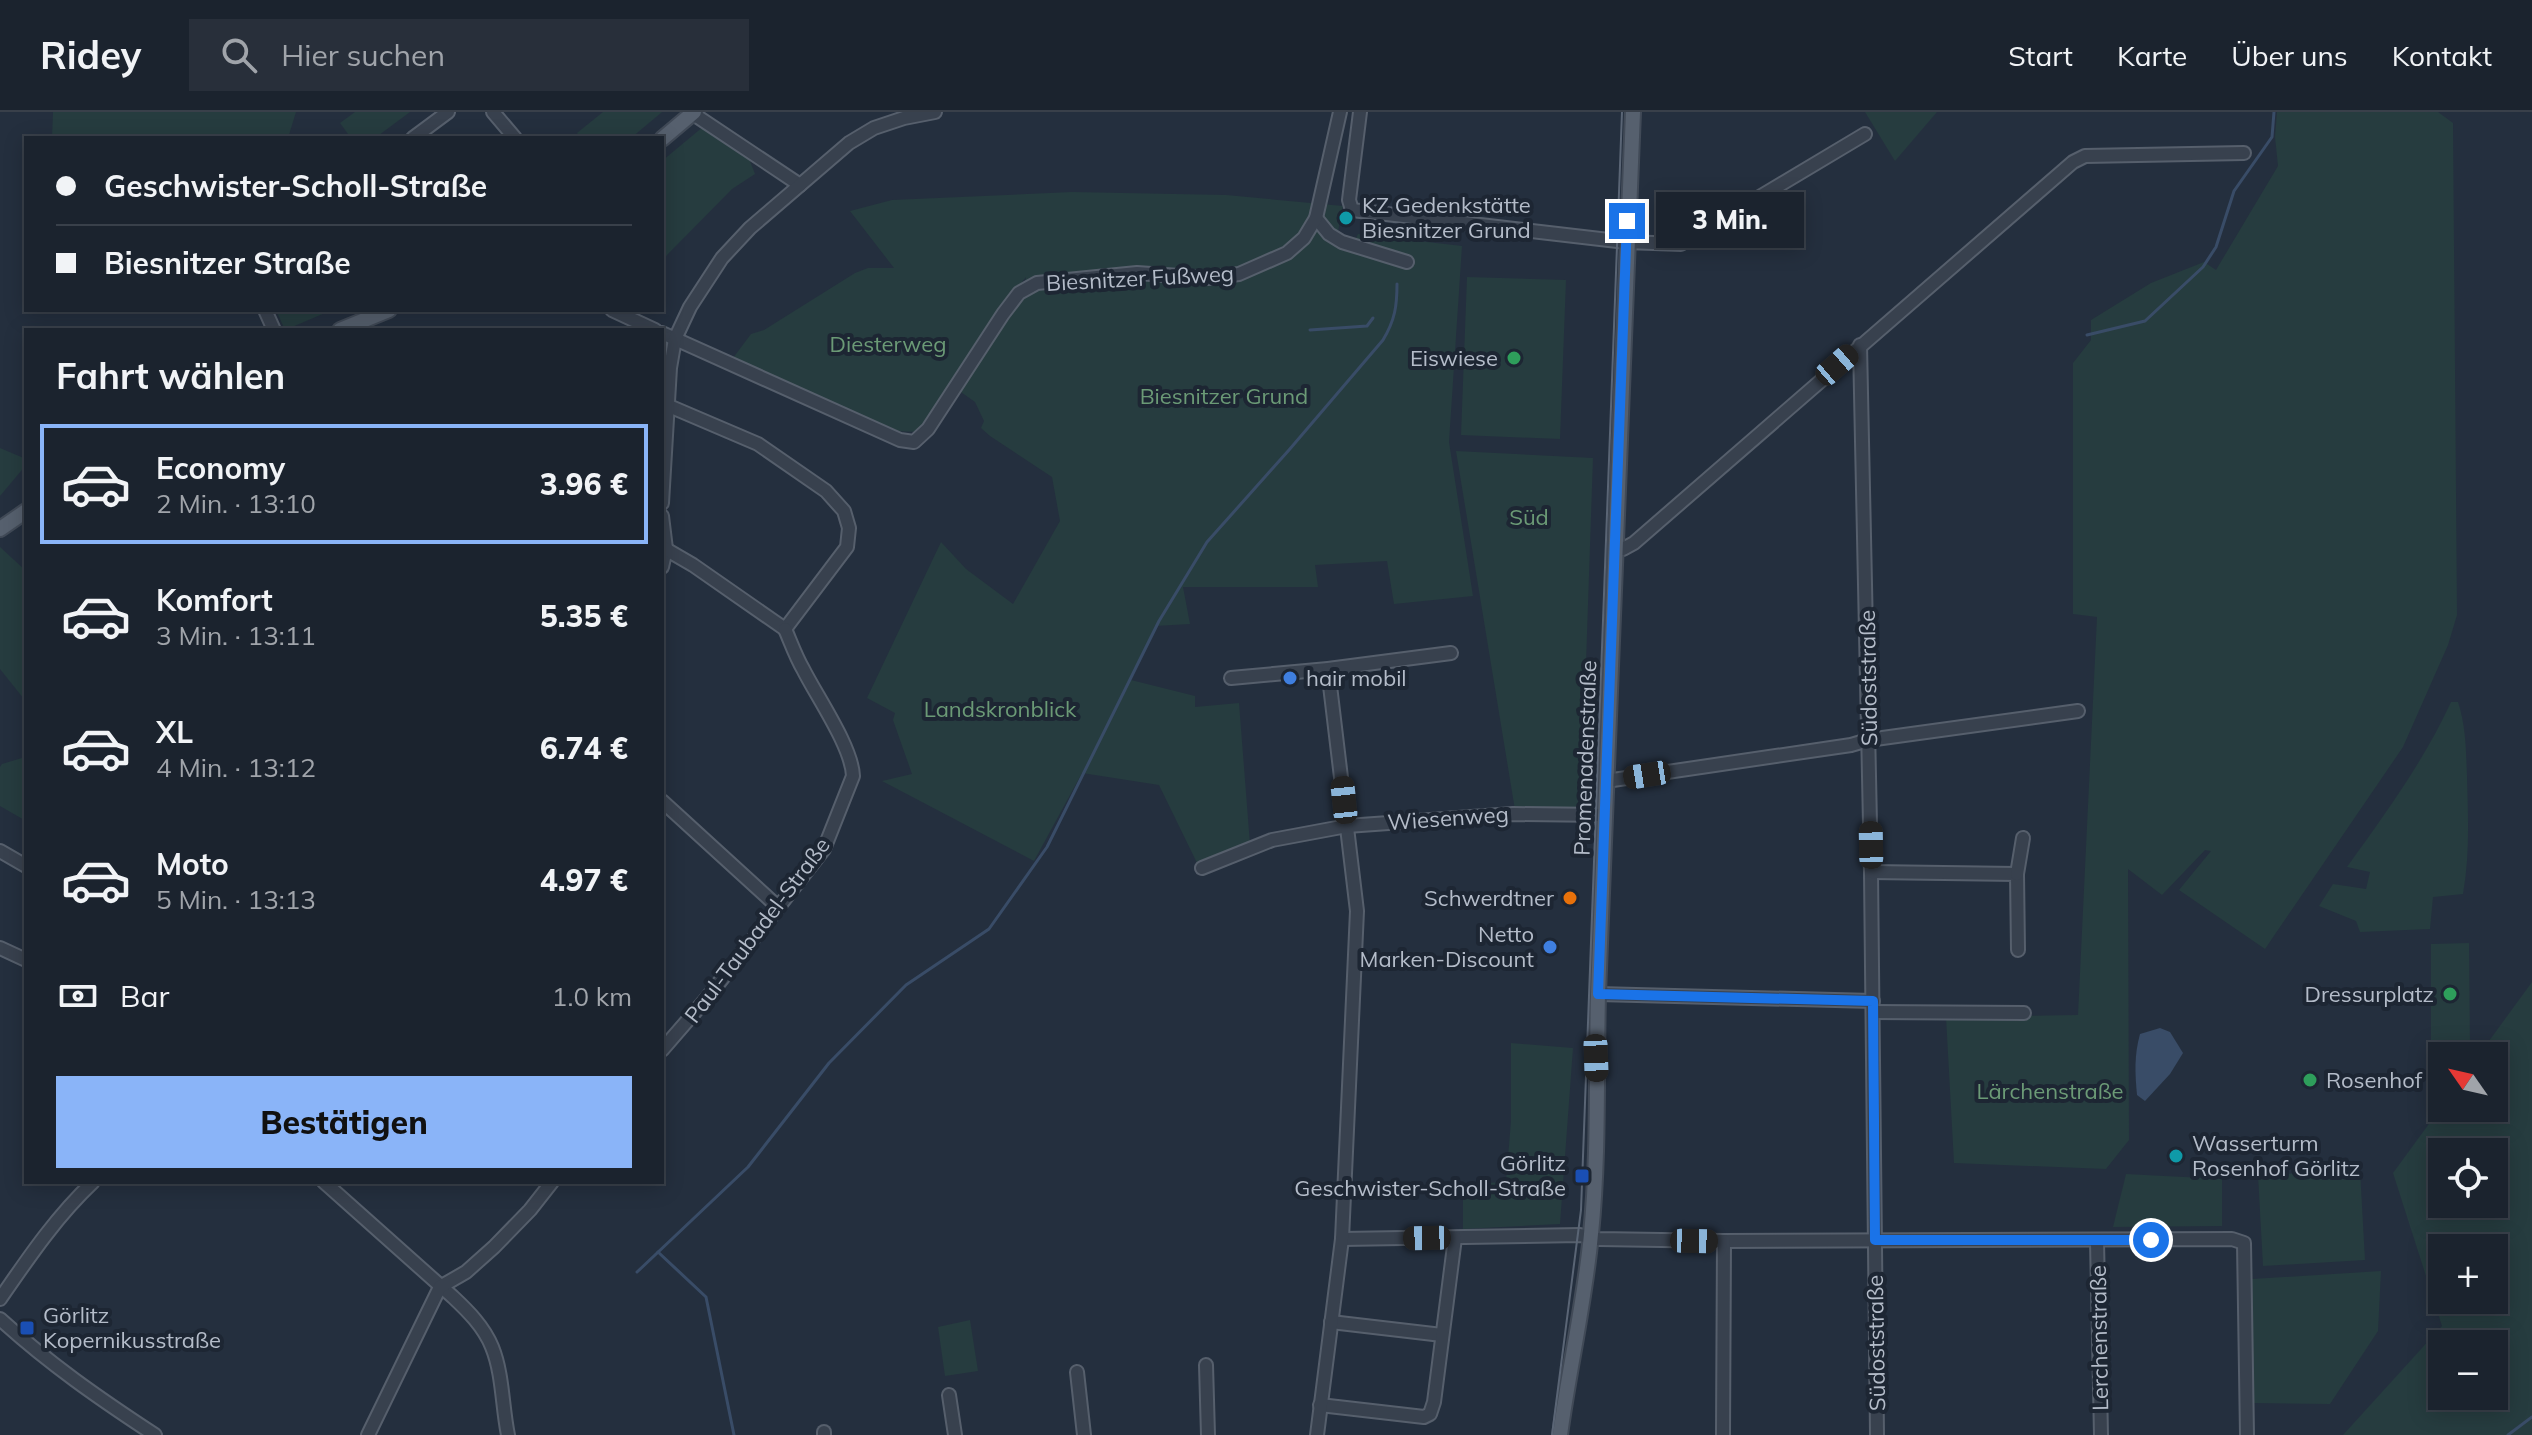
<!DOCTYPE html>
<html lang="de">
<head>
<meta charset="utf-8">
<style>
	body { margin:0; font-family:Mulish,sans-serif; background:#282f3a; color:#f1f3f6; height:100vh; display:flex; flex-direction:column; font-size:30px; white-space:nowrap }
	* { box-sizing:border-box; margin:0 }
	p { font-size:26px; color:#a0a4aa }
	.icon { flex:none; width:44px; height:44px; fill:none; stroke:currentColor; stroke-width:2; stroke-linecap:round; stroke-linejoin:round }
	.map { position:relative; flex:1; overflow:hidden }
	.side { position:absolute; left:24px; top:216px; width:640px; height:856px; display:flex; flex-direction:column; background:#1b232e; border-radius:0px; box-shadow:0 4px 20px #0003,0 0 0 2px #39404a }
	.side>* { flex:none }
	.guide { position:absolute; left:24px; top:24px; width:640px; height:176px; border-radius:0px; box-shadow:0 4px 20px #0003,0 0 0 2px #39404a; display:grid; align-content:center; height:176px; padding:0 32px; background:#1b232e }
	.needle { width:52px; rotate:304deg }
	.controls { position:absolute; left:2428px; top:930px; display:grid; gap:16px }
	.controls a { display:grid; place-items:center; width:80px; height:80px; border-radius:0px; background:#1b232e; box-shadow:0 4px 20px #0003,0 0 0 2px #39404a; font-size:40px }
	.end { position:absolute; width:36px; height:36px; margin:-18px; border:10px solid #1a73e8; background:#fff; box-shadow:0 0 0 4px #fff }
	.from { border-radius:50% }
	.bubble { position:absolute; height:56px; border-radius:0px; background:#1b232e; box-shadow:0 4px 20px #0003,0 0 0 2px #39404a; font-size:26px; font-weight:800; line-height:56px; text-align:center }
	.car { position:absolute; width:24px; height:48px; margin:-24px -12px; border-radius:10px; box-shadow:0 0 6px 2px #0007; background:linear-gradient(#222 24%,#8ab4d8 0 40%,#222 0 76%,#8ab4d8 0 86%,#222 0) }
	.guide b { display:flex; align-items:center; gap:28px; height:76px; font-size:30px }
	.guide b+b { border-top:2px solid #39404a }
	.guide i { width:20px; height:20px; background:#f1f3f6 }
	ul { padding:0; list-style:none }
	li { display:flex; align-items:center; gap:24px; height:120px; margin:0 16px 12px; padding:0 16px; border:4px solid transparent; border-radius:0px }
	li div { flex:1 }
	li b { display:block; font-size:30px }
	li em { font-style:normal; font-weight:800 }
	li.current { border-color:#8ab4f8 }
	li>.icon { width:72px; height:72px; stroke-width:1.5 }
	h2 { padding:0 32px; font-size:36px; line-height:96px }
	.pay { display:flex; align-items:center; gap:20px; height:88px; padding:0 32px; font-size:30px }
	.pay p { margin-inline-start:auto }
	.action { display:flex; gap:16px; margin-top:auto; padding:16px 32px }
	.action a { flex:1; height:92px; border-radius:0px; background:#8ab4f8; color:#111; font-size:32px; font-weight:800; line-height:92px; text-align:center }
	header { display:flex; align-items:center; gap:48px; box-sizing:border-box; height:112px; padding:0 40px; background:#1b232e; border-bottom:2px solid #39404a }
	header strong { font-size:38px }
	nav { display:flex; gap:44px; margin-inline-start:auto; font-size:28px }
	.search { width:560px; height:72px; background:#282f3a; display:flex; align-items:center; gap:20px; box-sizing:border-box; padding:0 28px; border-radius:0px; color:#a0a4aa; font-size:30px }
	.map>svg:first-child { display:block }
</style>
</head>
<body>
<header>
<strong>Ridey</strong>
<div class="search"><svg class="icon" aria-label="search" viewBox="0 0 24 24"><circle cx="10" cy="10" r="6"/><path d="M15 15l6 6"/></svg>Hier suchen</div>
<nav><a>Start</a><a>Karte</a><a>Über uns</a><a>Kontakt</a></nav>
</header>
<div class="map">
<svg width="2532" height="1323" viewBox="0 0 2532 1323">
	<rect width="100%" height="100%" fill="#242f3e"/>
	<g fill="#263c3f" fill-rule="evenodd">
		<path d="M53 0H296L288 26H52Z"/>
		<path d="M355 0H410L375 26H351L340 11Z"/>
		<path d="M603 0H662L631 26H581L577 21Z"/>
		<path d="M1865 0H1937L1895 49Z"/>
		<path d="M2277 0H2438L2453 11 2457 503 2448 533 2403 635 2265 837 2179 778 2211 739 2205 738 2162 783 2128 757 2129 1028 2106 1057 1954 1051 1946 905 2078 903 2097 505 2073 502V251L2091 228V208L2151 171 2204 150 2216 158 2278 54 2275 25Z"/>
		<path d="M704 14 748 44 755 62 732 77 667 143 662 151V49Z"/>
		<path d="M1072 80 1226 83 1343 94 1336 130 1352 135 1358 122 1462 134 1449 330 1473 484 1394 492 1387 449 1315 453 1318 475H1183L1190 512 1155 514 1131 568 1195 584V595L1239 591 1250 732 1198 753 1159 673 1082 661 1034 749 882 669 912 662 893 608 895 601 867 586 941 430 966 457 1013 492 1060 409 1052 365 990 324 981 316 984 309 975 290 958 278 1023 184 1026 165 1004 193 929 310 918 320 894 319 733 246 751 222 764 218 855 161 868 156H894L850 99 892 88Z"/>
		<path d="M1467 165 1566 168 1560 327 1461 323Z"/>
		<path d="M276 198H332L285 218Z"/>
		<path d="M0 336 26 347V353L0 384Z"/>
		<path d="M1456 339 1593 346 1581 698H1515Z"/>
		<path d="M0 435 26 459V596L24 587 0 557Z"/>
		<path d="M2451 590H2458C2466 614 2466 639 2467 664 2468 704 2470 743 2463 782L2433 785 2430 817 2360 820 2356 809 2319 794 2333 772 2366 777 2370 760 2347 755C2385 702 2424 649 2451 590Z"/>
		<path d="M26 633V709L0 694V655L2 652 22 646Z"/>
		<path d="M2469 831 2470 933H2431V832Z"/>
		<path d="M2532 870V1323H2343L2442 1214 2393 1061 2442 994V996H2494V944H2478ZM2442 1040H2494V1092H2442ZM2442 1136H2494V1188H2442ZM2442 1232H2494V1284H2442Z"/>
		<path d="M1511 931 1573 936 1560 1112 1463 1117V1072L1506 1070 1511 1009Z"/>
		<path d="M2360 1058 2365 1148 2263 1154 2258 1063Z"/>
		<path d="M2126 1062 2222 1067V1114L2113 1115Z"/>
		<path d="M2381 1159 2378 1219 2330 1292 2251 1291 2252 1167Z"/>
		<path d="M970 1208 978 1259 945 1264 938 1215Z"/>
	</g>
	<path fill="#394c67" d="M2160 916 2170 920 2183 941 2170 962 2145 989 2137 983C2135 961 2134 944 2140 922Z"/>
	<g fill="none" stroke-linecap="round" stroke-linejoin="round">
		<g stroke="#394c67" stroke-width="3">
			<path d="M1310 218 1367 214 1373 206"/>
			<path d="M2087 223 2145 209 2203 155 2216 135 2234 79 2272 25 2274 0"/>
			<path d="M658 1140 706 1185 734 1323"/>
			<path d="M637 1160 748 1055 829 951 906 873 989 817 1047 735 1159 509 1207 430 1289 338 1383 228C1395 208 1397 194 1397 172"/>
			<path d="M2508 1323 2532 1305"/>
		</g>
		<defs>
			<g id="minor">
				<path d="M493 0 515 26"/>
				<path d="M1360 0 1349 88 1352 98 1626 130 1681 132 1865 22"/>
				<path d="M692 1 800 73"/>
				<path d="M413 26 448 0"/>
				<path d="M1316 106 1329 122 1342 130 1407 150"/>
				<path d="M265 198 274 218"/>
				<path d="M612 198 655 218"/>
				<path d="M662 221 900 328 914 330 928 317 1003 202 1019 181 1037 171 1137 161 1208 166 1239 162 1287 141 1304 126 1316 106 1340 0"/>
				<path d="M1860 233 1871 760 1877 1323"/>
				<path d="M669 294 758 332 826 379 844 399 849 416 847 435 785 517"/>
				<path d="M662 391 670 256 675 227 690 195 722 146 750 116 849 31 874 16 904 6 935 0"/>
				<path d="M662 404 666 437 662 455"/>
				<path d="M662 435 693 453 785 517"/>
				<path d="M1616 437H1623L1634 431 2073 50 2085 44 2244 41"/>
				<path d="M1231 566 1328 557 1451 541"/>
				<path d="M1606 669 1851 633 1868 628 2078 599"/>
				<path d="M662 689 778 795"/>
				<path d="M0 739 26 754"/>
				<path d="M1202 756 1272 728 1347 714 1513 702 1605 703"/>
				<path d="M1871 760 2017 762 2018 838"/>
				<path d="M2017 762 2023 726"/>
				<path d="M0 836 26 848"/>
				<path d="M1598 882 1873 889"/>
				<path d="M1873 900 2024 901"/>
				<path d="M662 938 707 886 824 737 853 664C852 635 817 585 803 557 796 545 791 531 785 517"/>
				<path d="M324 1070 453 1185C468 1199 484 1215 492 1235 503 1262 502 1294 508 1323"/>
				<path d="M1342 1127 1580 1123 1598 1127 1724 1129 2232 1127 2244 1131 2247 1323"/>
				<path d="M2097 1129 2101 1323"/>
				<path d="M0 1187C29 1145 56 1105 93 1070"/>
				<path d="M0 1207C48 1251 100 1287 155 1323"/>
				<path d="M1331 1210 1442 1223"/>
				<path d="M1206 1253 1208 1323"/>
				<path d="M1077 1260 1084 1323"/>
				<path d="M949 1283 955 1323"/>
				<path d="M1320 1293 1424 1305 1430 1302 1434 1290 1455 1126"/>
				<path d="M824 1320V1323"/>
				<path d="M368 1323 440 1175 466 1160 494 1135 530 1098 552 1070"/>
				<path d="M1317 1323 1342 1127 1357 799 1328 557"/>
				<path d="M1723 1323 1724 1129"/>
			</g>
			<g id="major">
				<path d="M662 27 694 0"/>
				<path d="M340 218 389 198"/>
				<path d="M0 417 26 399"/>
				<path d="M1560 1323C1569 1256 1585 1189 1591 1122 1599 1042 1596 962 1598 882L1633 0"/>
			</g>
		</defs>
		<use href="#minor" stroke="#565f6c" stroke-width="16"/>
		<use href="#major" stroke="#414a57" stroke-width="18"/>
		<use href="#minor" stroke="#38414e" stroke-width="12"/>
		<use href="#major" stroke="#56606e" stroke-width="14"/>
		<path stroke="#5a6575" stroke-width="2" d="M1552 1323 1581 1098 1622 0"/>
	</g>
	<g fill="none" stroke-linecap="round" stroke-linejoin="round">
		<path stroke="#1a73e8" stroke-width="10" d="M1627 109 1598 882 1873 889 1875 1128H2151"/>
	</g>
	<g fill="#0f9aa8" stroke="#1d2633" stroke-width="3">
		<circle cx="1346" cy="106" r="8"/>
		<circle cx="2176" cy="1044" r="8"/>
	</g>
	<g fill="#2e9e5b" stroke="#1d2633" stroke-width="3">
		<circle cx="1514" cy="246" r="8"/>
		<circle cx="2450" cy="882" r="8"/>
		<circle cx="2310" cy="968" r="8"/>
	</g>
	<g fill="#3f7fe0" stroke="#1d2633" stroke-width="3">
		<circle cx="1290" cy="566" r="8"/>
		<circle cx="1550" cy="835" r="8"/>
	</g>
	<circle fill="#e8710a" stroke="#1d2633" stroke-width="3" cx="1570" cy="786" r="8"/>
	<g fill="#1a4fb4" stroke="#1d2633" stroke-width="3">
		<rect x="1574" y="1056" width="16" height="16" rx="4"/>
		<rect x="19" y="1208" width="16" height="16" rx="4"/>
	</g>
	<g text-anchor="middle" stroke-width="8" stroke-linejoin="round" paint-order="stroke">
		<g font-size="22" fill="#b4bcc9" stroke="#1d2633" text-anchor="start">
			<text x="1362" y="101">KZ Gedenkstätte<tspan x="1362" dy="25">Biesnitzer Grund</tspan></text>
			<text x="1498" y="254" text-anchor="end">Eiswiese</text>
			<text x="1306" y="574">hair mobil</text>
			<text x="1554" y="794" text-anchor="end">Schwerdtner</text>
			<text x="1534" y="830" text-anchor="end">Netto<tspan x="1534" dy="25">Marken-Discount</tspan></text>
			<text x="2434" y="890" text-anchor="end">Dressurplatz</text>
			<text x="2326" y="976">Rosenhof</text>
			<text x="2192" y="1039">Wasserturm<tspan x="2192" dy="25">Rosenhof Görlitz</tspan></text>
			<text x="1566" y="1059" text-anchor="end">Görlitz<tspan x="1566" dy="25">Geschwister-Scholl-Straße</tspan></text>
			<text x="43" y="1211">Görlitz<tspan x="43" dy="25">Kopernikusstraße</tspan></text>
		</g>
		<g font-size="22" fill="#b4bcc9" stroke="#1d2633">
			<text transform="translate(1140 166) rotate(-3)" y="8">Biesnitzer Fußweg</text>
			<text transform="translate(1868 566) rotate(-91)" y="8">Südoststraße</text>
			<text transform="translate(1585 646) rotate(-88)" y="8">Promenadenstraße</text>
			<text transform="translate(1448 706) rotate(-4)" y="8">Wiesenweg</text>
			<text transform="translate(757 818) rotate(-53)" y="8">Paul-Taubadel-Straße</text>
			<text transform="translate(2099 1226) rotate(-91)" y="8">Lerchenstraße</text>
			<text transform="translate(1876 1231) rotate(-91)" y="8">Südoststraße</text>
		</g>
		<g font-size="22" fill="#6b9a76" stroke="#1d2633">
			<text x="888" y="240">Diesterweg</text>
			<text x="1224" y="292">Biesnitzer Grund</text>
			<text x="1529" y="413">Süd</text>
			<text x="1000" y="605">Landskronblick</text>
			<text x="2050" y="987">Lärchenstraße</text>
		</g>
	</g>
</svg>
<div class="controls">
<a><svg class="needle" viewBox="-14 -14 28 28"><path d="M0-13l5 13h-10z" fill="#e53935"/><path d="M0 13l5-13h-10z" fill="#a0a4aa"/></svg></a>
<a><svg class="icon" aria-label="locate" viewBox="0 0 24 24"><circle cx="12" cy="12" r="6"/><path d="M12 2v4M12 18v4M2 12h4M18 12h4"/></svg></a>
<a>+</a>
<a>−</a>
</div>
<i class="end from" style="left:2151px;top:1128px"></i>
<i class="end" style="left:1627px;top:109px"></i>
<div class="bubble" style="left:1656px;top:80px;width:148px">3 Min.</div>
<i class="car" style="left:1837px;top:253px;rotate:49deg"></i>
<i class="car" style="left:1647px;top:663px;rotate:261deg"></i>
<i class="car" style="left:1344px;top:688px;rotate:354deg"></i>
<i class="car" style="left:1871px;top:733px;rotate:359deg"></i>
<i class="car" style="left:1596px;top:946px;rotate:178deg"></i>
<i class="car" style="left:1427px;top:1126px;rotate:269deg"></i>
<i class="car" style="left:1694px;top:1129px;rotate:91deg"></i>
<div class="guide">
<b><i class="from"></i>Geschwister-Scholl-Straße</b>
<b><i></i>Biesnitzer Straße</b>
</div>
<section class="side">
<h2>Fahrt wählen</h2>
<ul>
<li class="current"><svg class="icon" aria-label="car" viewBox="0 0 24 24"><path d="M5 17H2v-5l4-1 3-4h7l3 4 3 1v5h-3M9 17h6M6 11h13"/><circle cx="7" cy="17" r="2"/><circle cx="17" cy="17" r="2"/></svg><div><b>Economy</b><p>2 Min. · 13:10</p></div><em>3.96 €</em></li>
<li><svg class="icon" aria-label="car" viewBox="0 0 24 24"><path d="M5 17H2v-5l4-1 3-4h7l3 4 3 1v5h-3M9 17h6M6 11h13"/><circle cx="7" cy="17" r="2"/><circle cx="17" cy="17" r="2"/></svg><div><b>Komfort</b><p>3 Min. · 13:11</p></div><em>5.35 €</em></li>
<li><svg class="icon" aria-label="car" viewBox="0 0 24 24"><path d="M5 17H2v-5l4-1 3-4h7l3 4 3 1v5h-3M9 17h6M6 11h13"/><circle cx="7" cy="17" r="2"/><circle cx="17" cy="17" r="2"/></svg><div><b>XL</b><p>4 Min. · 13:12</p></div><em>6.74 €</em></li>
<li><svg class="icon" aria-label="car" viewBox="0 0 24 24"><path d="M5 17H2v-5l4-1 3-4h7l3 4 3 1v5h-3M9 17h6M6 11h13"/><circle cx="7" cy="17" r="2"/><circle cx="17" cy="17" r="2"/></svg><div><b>Moto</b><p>5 Min. · 13:13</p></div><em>4.97 €</em></li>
</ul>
<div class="pay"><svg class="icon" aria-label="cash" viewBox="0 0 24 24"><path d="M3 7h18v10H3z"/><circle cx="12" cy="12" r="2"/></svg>Bar<p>1.0 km</p></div>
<div class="action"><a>Bestätigen</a></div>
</section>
</div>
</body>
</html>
